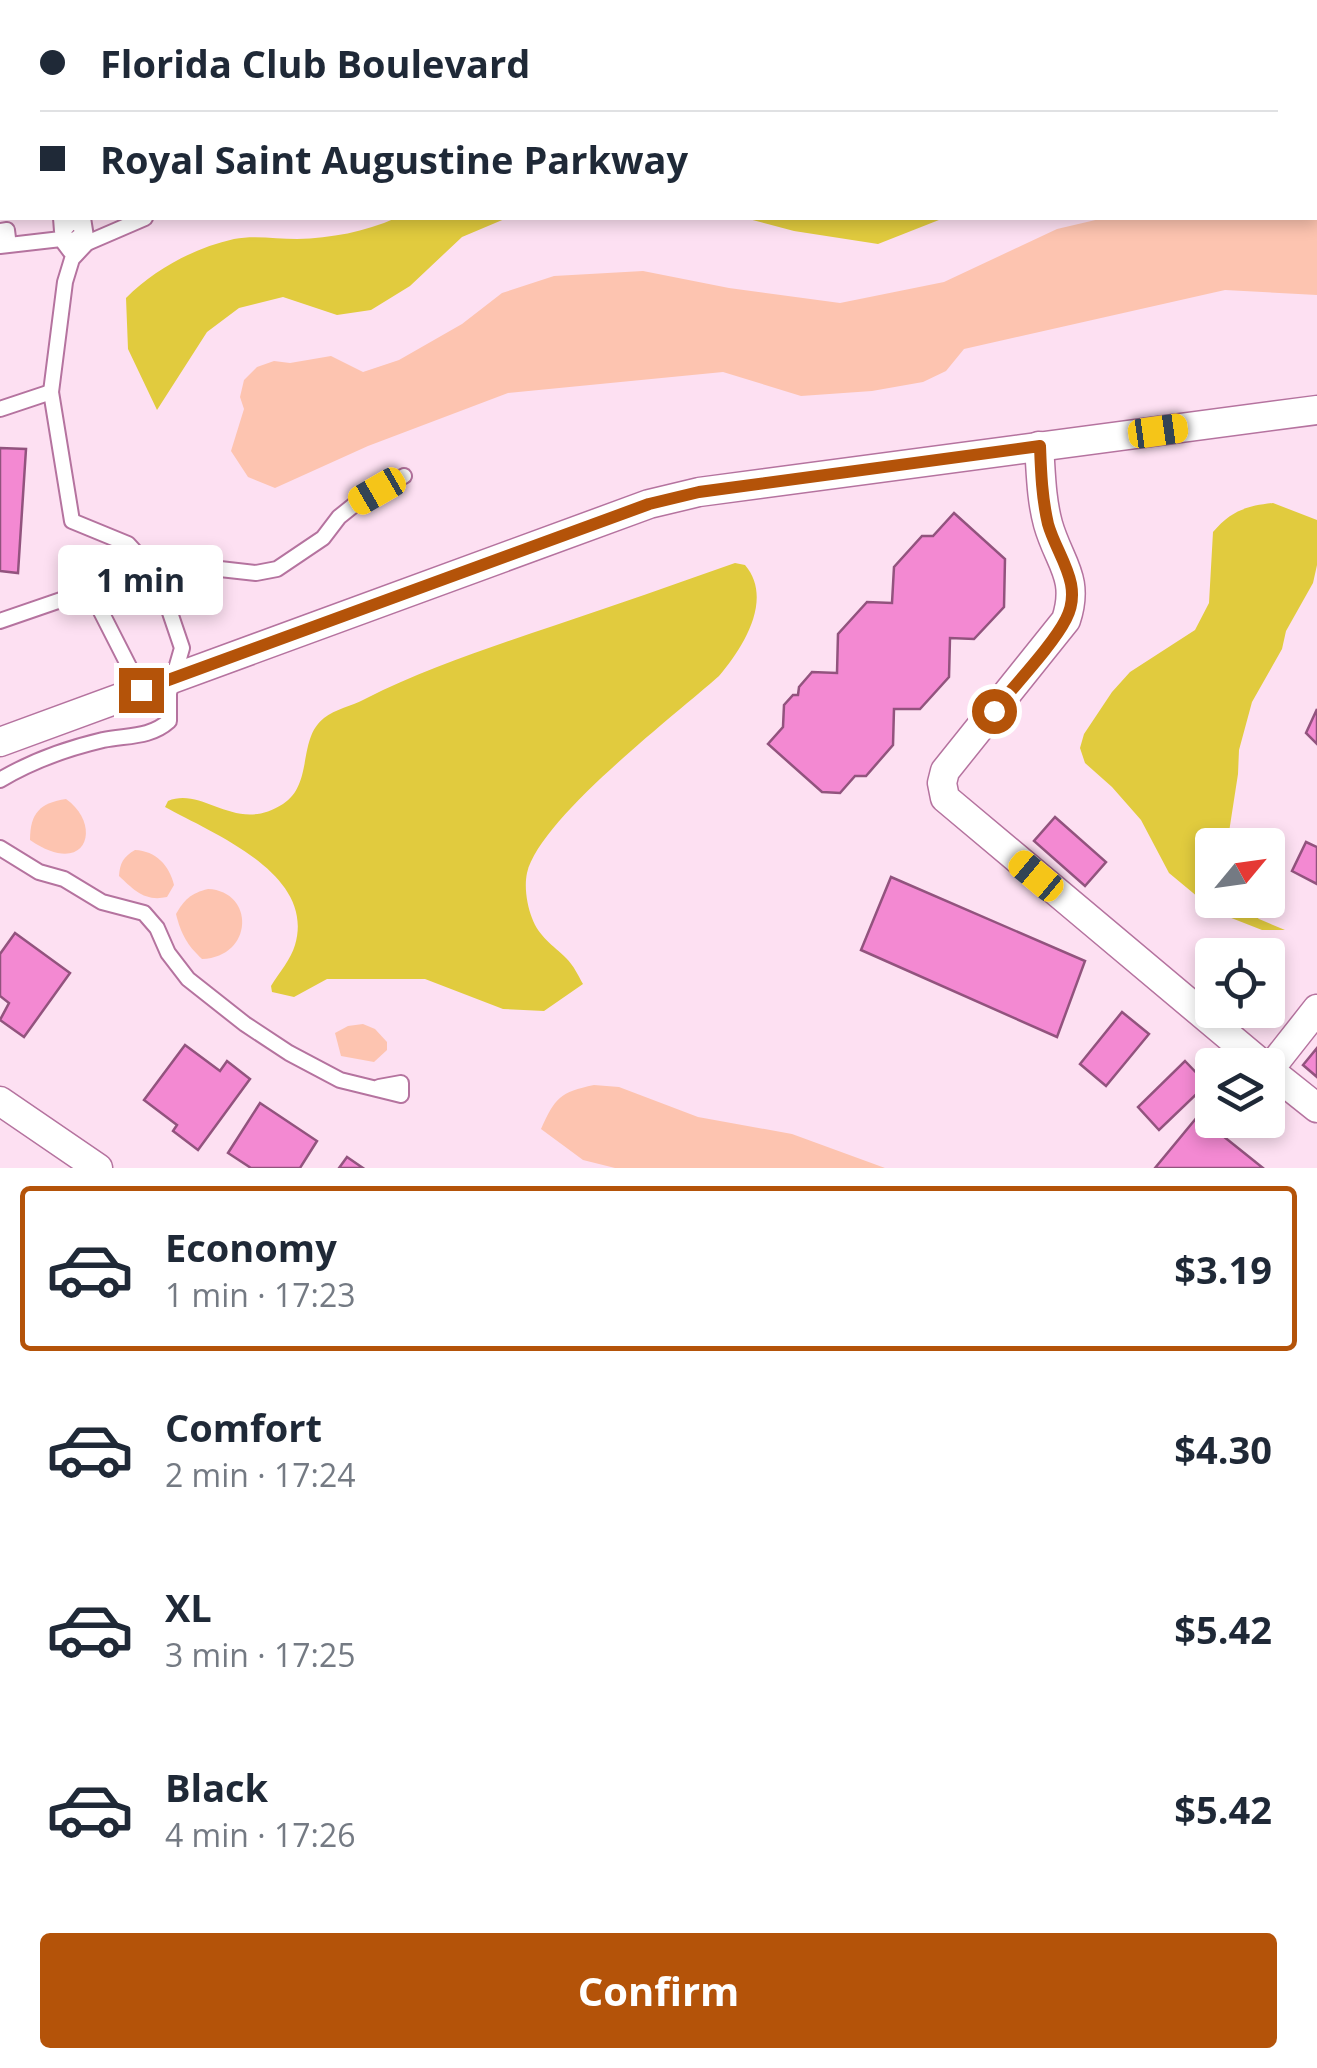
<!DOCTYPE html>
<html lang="en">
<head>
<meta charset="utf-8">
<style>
	body { margin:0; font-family:"Open Sans",sans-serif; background:#f2f2f3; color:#1f2937; height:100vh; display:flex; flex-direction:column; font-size:38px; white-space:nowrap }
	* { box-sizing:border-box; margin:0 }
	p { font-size:32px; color:#747a83 }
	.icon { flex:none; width:55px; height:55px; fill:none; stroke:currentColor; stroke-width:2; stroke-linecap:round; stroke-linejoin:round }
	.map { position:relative; height:1168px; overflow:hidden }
	.drawer { display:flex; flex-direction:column; background:#fff; flex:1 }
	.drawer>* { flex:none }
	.top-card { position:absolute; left:0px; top:0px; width:1318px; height:220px; box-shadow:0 5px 15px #0003; display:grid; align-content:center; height:220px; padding:0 40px; background:#fff }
	.needle { width:65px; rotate:61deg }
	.controls { position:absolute; left:1195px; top:828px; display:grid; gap:20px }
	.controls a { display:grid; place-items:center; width:90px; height:90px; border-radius:10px; background:#fff; box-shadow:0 5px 15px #0003; font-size:50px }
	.end { position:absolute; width:45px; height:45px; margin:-22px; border:12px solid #b45309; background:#fff; box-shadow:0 0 0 5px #fff }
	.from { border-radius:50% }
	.bubble { position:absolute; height:70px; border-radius:10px; background:#fff; box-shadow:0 5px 15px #0003; font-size:32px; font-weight:700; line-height:70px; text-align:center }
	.car { position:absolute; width:30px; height:60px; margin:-30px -15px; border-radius:12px; box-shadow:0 0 8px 2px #0007; background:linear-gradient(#f5c518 24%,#345 0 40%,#f5c518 0 76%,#345 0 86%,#f5c518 0) }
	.top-card b { display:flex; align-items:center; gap:35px; height:95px; font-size:38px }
	.top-card b+b { border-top:2px solid #e0e1e3 }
	.top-card i { width:25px; height:25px; background:#1f2937 }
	ul { padding:18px 0 0; list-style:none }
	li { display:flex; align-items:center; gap:30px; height:165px; margin:0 20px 15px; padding:0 20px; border:5px solid transparent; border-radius:10px }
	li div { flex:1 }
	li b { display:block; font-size:38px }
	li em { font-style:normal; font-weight:700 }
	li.active { border-color:#b45309 }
	li>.icon { width:90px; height:90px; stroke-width:1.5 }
	.button { display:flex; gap:20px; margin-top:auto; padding:20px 40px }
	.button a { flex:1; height:115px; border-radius:10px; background:#b45309; color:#fff; font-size:40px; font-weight:700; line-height:115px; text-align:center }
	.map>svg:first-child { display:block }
</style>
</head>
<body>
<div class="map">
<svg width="1317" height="1168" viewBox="0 0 1317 1168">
	<rect width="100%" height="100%" fill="#fde0f2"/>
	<g fill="#fdc4b0">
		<path d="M0 0H285L2 2V36Z"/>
		<path d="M1317 208V295L1225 290 964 349 946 371 923 382 872 391 801 396 723 372 508 393 368 446 275 488 248 477 231 451 244 409 240 397 244 380 257 367 274 361 290 363 331 356 363 372 399 360 462 324 502 293 554 276 643 271 729 288 840 303 944 282 1057 229 1104 218H1315Z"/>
		<path d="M66 799C103 825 87 879 30 840 30 813 40 803 66 799Z"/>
		<path d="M135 850C156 851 169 865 174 885L167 897C145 902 134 890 119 876 120 863 123 857 135 850Z"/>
		<path d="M208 889C255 891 254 957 202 959 187 945 181 934 176 914 184 900 191 893 208 889Z"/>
		<path d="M363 1024 375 1029 387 1042V1050L374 1062 341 1056 335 1033 348 1026Z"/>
		<path d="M594 1085 619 1087 698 1117 792 1134 885 1168H615L583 1160 541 1129C555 1098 560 1092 594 1085Z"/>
	</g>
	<g fill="#e1cb3e">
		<path d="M396 218H507L462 237 410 286 371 310 337 315 283 297 239 308 207 332 157 410 128 349 126 298C155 269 194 248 234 239 254 235 277 239 297 239 332 238 364 232 396 218Z"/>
		<path d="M745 218H944L878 244 794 231Z"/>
		<path d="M1273 503 1317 520V565L1313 583 1286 631 1282 649 1252 702 1239 750 1238 774 1227 845H1212V900H1237L1259 919 1285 930H1262L1216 912 1169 873 1141 820 1112 787 1085 763 1080 748 1084 734 1112 692 1130 672 1195 630 1209 603 1213 532C1231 511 1246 506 1273 503Z"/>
		<path d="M735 563 745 565C774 599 743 648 719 676 673 717 540 818 527 873 524 887 527 905 532 918 539 937 553 945 566 958 574 966 578 975 583 984L544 1011 503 1009 425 979H327L294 997 272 992 271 986C279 973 291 959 295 945 316 874 214 834 165 807L168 801C204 786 235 835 283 804 314 784 297 739 324 718 335 709 352 706 365 699 426 668 491 647 556 625 616 605 675 584 735 563Z"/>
	</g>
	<g fill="#f389d2" stroke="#92537e" stroke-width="2.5">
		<path d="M0 448 26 449 18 573 0 571Z"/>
		<path d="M954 513 1005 559 1004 607 974 639 950 638 949 677 920 709H894L893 745 866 776H855L840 793 822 792 768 744 783 727 784 705 793 695H798L799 687 812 672 837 673 838 634 867 602 892 603 894 567 922 536H933Z"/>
		<path d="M1317 709V744L1306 733Z"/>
		<path d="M1055 817 1106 862 1085 886 1034 841Z"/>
		<path d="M1306 842 1317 847V884L1292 871Z"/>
		<path d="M891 877 1085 961 1057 1037 861 950Z"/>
		<path d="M15 933 70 973 24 1037 0 1020 9 1003 0 996V954Z"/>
		<path d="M1122 1012 1149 1034 1106 1086 1080 1064Z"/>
		<path d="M185 1045 220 1071 227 1061 250 1079 198 1150 173 1131 177 1125 144 1100Z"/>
		<path d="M1317 1048V1077L1303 1065Z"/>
		<path d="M1185 1061 1207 1084 1159 1130 1138 1107Z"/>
		<path d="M260 1103 317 1141 300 1168H251L228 1153Z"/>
		<path d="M1198 1116 1263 1168H1155Z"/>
		<path d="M347 1157 363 1168H339Z"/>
	</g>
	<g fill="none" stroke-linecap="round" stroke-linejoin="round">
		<defs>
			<g id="lane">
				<path d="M452 2 455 0"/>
				<path d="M67 227 66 223H80L82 234 70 243 62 231 61 218H81"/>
				<path d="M0 231 7 230 8 238 0 239"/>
				<path d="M0 246 61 239 70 251 87 243 83 218"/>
				<path d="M0 409 51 392"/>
				<path d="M153 575 220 569 256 573 277 569 323 538 339 517 359 501 404 476"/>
				<path d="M0 621 90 590 141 690"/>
				<path d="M0 780C30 762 69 748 103 740 127 735 150 738 169 721V693L182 648 163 592 149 567 128 544 72 521 51 392 65 282 72 259 87 243 145 218"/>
				<path d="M0 848 39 872 64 879 102 902 144 913 157 928 168 953 188 979 245 1024 289 1053 340 1080 397 1094 401 1095V1083L379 1087"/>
			</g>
			<g id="street">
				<path d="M1039 446C1041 473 1041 498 1048 524 1059 563 1080 577 1066 620L945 771 942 783 945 798 1263 1065"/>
				<path d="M0 742 649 504 699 492 1317 410"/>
				<path d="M1268 1069 1317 1108"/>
				<path d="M1269 1070 1317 1009"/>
				<path d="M0 1101 98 1168"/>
			</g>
		</defs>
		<use href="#lane" stroke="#b5739f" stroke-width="18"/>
		<use href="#street" stroke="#b5739f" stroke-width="31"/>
		<use href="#lane" stroke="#fff" stroke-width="14"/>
		<use href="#street" stroke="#fff" stroke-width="28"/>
	</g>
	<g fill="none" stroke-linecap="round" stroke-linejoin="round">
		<path stroke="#b45309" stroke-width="12" d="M141 690 649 504 699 492 1040 446C1041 473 1042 498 1048 524 1057 556 1084 584 1066 619 1053 645 1013 687 994 711"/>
	</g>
</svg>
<div class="controls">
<a><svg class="needle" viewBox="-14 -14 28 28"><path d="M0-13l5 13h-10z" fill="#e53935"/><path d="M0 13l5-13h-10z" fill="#747a83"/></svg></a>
<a><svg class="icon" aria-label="locate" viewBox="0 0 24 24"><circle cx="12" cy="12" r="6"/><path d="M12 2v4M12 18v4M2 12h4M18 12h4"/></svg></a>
<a><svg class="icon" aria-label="layers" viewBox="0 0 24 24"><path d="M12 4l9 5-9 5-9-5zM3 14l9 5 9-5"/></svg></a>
</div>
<i class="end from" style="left:994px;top:711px"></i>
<i class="end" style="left:141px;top:690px"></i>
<div class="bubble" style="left:58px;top:545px;width:165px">1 min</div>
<i class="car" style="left:1158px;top:431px;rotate:82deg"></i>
<i class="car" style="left:377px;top:491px;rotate:240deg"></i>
<i class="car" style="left:1036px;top:876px;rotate:310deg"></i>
<div class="top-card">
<b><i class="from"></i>Florida Club Boulevard</b>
<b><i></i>Royal Saint Augustine Parkway</b>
</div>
</div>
<section class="drawer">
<ul>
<li class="active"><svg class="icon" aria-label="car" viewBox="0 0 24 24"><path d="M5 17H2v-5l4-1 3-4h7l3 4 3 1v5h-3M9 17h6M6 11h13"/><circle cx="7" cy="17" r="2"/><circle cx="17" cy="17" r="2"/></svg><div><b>Economy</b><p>1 min · 17:23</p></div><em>$3.19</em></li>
<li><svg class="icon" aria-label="car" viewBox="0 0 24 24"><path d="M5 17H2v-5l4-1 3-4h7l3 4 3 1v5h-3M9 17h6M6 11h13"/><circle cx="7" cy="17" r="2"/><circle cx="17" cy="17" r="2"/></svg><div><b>Comfort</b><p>2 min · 17:24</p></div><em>$4.30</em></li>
<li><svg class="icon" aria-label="car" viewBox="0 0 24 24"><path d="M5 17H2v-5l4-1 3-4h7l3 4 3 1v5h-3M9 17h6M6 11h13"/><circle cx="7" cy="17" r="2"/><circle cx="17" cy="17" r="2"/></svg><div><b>XL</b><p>3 min · 17:25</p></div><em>$5.42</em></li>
<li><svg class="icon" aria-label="car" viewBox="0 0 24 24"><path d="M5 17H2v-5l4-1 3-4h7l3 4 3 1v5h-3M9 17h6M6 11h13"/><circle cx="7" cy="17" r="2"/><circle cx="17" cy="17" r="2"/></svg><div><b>Black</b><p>4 min · 17:26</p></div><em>$5.42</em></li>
</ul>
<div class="button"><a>Confirm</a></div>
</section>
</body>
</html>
